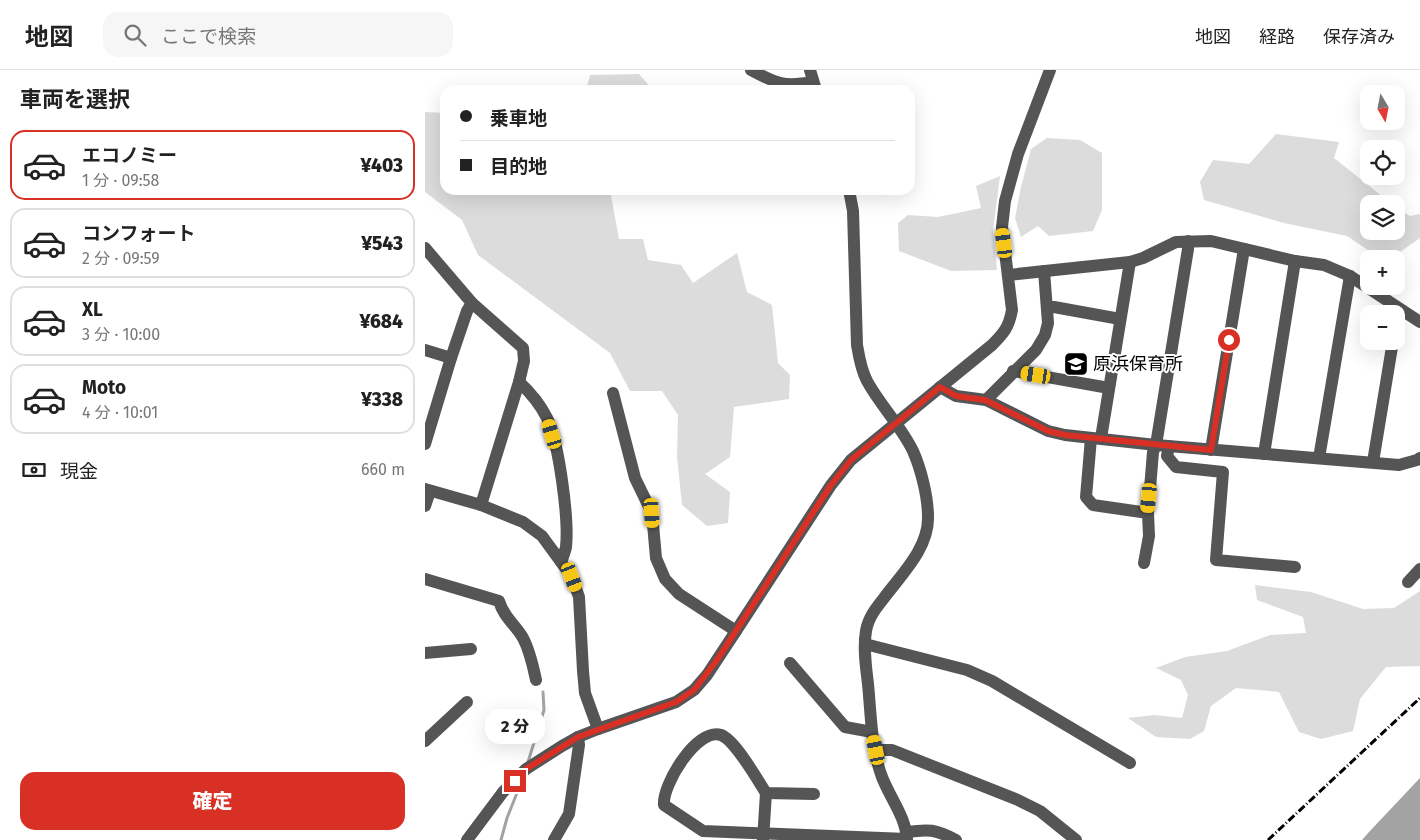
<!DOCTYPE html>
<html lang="ja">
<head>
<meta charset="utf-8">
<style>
	body { margin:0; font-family:"Fira Sans","Noto Sans JP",sans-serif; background:#f6f6f6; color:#222; height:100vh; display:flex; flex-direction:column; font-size:19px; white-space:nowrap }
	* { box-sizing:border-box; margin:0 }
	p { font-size:16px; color:#767676 }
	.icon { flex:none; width:28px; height:28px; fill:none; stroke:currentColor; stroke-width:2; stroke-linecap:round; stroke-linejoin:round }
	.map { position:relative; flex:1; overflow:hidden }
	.details { display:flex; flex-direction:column; background:#fff; width:425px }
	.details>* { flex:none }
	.banner { position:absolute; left:15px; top:15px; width:475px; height:110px; border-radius:15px; box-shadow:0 5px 20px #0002; display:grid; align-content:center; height:110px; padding:0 20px; background:#fff }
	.needle { width:32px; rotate:170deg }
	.buttons { position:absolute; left:935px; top:15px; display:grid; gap:10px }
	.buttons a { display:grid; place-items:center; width:45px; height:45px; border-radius:10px; background:#fff; box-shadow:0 5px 20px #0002; font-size:25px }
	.end { position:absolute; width:22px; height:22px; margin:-11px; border:6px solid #d93025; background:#fff; box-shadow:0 0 0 2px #fff }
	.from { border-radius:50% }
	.bubble { position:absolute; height:35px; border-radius:15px; background:#fff; box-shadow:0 5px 20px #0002; font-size:16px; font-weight:800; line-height:35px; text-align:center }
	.car { position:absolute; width:15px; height:30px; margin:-15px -8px; border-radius:6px; box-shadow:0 0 4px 1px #0007; background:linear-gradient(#f5c518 24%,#345 0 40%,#f5c518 0 76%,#345 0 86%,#f5c518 0) }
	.banner b { display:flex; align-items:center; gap:18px; height:48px; font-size:19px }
	.banner b+b { border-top:1px solid #e0e0e0 }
	.banner i { width:12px; height:12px; background:#222 }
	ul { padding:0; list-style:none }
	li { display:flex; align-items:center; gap:15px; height:70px; margin:0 10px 8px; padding:0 10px; border:2px solid #e0e0e0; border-radius:15px }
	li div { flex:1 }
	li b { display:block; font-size:19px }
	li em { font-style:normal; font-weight:800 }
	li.active { border-color:#d93025 }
	li>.icon { width:45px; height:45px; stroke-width:1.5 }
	h2 { padding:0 20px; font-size:22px; line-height:60px }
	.pay { display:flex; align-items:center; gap:12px; height:55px; padding:0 20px; font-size:19px }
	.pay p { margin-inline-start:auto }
	.button { display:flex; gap:10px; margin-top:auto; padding:10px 20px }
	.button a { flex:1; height:58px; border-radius:15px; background:#d93025; color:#fff; font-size:20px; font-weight:800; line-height:58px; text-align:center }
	header { display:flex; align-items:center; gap:30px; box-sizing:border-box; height:70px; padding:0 25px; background:#fff; border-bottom:1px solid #e0e0e0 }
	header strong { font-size:24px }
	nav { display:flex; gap:28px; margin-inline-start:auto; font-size:18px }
	.search { width:350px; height:45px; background:#f6f6f6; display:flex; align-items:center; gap:12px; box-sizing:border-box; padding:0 18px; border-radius:15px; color:#767676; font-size:19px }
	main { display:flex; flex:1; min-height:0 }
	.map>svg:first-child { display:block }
</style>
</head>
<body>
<header>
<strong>地図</strong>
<div class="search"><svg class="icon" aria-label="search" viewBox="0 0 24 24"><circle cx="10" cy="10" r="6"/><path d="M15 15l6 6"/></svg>ここで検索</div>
<nav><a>地図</a><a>経路</a><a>保存済み</a></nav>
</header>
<main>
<section class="details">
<h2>車両を選択</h2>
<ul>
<li class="active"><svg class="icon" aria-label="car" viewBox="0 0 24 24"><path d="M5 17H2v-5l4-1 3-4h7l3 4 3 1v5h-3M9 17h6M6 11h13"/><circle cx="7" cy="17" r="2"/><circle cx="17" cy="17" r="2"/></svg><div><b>エコノミー</b><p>1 分 · 09:58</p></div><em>¥403</em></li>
<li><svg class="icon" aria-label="car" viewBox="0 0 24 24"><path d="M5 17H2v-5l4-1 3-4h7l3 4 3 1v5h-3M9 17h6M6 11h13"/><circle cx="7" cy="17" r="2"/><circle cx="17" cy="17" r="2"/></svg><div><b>コンフォート</b><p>2 分 · 09:59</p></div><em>¥543</em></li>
<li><svg class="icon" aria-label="car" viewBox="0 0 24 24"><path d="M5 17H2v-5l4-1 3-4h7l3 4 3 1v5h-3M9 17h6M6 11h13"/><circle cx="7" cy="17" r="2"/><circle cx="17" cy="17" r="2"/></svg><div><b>XL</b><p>3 分 · 10:00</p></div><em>¥684</em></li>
<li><svg class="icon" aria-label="car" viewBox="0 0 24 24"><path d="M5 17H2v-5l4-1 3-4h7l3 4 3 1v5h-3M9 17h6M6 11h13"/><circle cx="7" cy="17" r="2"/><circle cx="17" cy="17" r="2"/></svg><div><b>Moto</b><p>4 分 · 10:01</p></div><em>¥338</em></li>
</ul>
<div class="pay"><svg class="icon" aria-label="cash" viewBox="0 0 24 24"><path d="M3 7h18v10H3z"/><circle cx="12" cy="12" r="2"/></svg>現金<p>660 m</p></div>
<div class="button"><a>確定</a></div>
</section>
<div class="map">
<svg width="995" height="770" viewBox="0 0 995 770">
	<rect width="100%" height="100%" fill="#fff"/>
	<g fill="#dcdcdc">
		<path d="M214 4 228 20H161L165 5Z"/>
		<path d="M0 42 20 43V120H185L194 169H218L223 190 256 195 268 213 312 183 322 222 347 235 353 293 365 305 364 329 309 337 305 387 280 404 305 422 303 453 282 456 257 435 252 387 253 345 237 321H205L185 283 53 185 37 150 0 122Z"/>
		<path d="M851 64 914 72 909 88 967 134H944V161H971V137L985 146 995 144V168L965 189H956L922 166 859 153 779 130 775 112 788 90 824 94Z"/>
		<path d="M622 68 655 70 677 83V140L668 161 624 166 613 156 596 167 590 148 596 117 606 79Z"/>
		<path d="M575 106 568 161 572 200 526 201 474 181 473 153 483 145 513 147 556 138 551 116Z"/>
		<path d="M830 515 886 522 938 539 969 538 995 521V596L961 597 935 629 928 661 896 669 874 662 854 622 811 618 786 636 779 661 765 669 731 667 703 648 729 645 757 648 763 625 756 610 731 598 760 587 802 581 845 565 881 563 878 547 832 530Z"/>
	</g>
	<path fill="#a3a3a3" d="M995 708V770H937L944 762Z"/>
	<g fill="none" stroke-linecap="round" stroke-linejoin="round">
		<g stroke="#a3a3a3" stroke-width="3">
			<path d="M103 692 119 640 118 622"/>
			<path d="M76 770 82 748 98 708"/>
		</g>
		<g stroke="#555" stroke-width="12">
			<path d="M326 0C352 14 359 17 388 12"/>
			<path d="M385 0 391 20"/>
			<path d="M424 120 428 141 432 275C434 287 436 300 442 311 455 335 476 356 488 381 496 399 503 427 503 447 504 478 476 505 459 528 451 538 443 548 441 561 438 578 441 597 443 614 446 644 446 678 457 707 465 728 481 747 482 770"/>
			<path d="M0 178 47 233 98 278 99 291 94 312 56 435"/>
			<path d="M583 205 705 192 718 188 751 172 786 171 870 191 899 195 925 206 995 252"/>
			<path d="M622 238 629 237 695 249"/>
			<path d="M0 280 26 288"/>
			<path d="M588 301 684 318"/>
			<path d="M94 312C105 322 115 334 122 348 134 373 144 449 141 477 140 482 138 487 136 492"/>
			<path d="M515 317 531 326 561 330 623 361 640 365 731 375 974 395 992 390 995 388"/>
			<path d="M188 323 210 408 227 443 231 488 240 509 254 524 311 561"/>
			<path d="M561 330 611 280 620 265 623 253 619 201"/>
			<path d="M666 368 661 427 668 435 723 443"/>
			<path d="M676 368 705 192"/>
			<path d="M0 374 26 288 42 241 47 233"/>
			<path d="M744 376 742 386 751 397 798 402 791 490 870 497"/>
			<path d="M786 380 819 179"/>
			<path d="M839 384 870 191"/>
			<path d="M894 388 925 206"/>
			<path d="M948 392 968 271"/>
			<path d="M0 419 56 435 98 452 117 466 136 492 147 507 154 527 158 601 160 623 173 659"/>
			<path d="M0 436 5 421"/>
			<path d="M719 493 724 466 723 443 728 382 731 375 763 179V171"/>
			<path d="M0 509 74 531C79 548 90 554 98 568 105 581 108 596 111 610"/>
			<path d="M983 512 995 499"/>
			<path d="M440 574 542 600 567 611 705 693"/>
			<path d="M0 583 46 579"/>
			<path d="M365 593 420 657 447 662"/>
			<path d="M0 671 42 632"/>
			<path d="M451 680H467L593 730 615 741 651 770"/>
			<path d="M389 724 341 723C332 709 310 670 296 665 272 657 237 715 239 735L278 761 482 769"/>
			<path d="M481 762C504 759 510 759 531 770"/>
			<path d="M42 770 78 722 101 699 137 676 153 667 173 659 251 632 269 620 282 605 311 561 406 415 426 390 567 275C579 263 584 257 587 240L577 157 580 131 593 84 625 0"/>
			<path d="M129 770 144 744 154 675 153 667"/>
			<path d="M338 770 341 723"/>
		</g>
		<path stroke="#000" stroke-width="3" stroke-dasharray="8 2.5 1 2.5" stroke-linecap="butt" d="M843 770 995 628"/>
	</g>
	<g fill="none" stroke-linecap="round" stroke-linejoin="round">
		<path stroke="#d93025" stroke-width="6" d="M90 711 101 699 153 667 251 632 269 620 292 590 406 415 426 390 515 317 531 326 560 330 623 361 640 365 786 380 804 270"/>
	</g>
	<defs>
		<symbol id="school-square" viewBox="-11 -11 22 22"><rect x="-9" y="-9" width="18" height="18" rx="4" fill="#000" stroke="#fff"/><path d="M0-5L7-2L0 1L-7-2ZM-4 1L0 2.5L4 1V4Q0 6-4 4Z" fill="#fff"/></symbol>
	</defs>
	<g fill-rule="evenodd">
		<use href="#school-square" x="637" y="280" width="28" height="28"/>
	</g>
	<g text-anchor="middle" stroke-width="4" stroke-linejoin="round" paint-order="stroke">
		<g font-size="18" fill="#000" stroke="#fff" text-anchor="start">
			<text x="668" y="300">原浜保育所</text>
		</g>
	</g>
</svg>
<div class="buttons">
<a><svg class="needle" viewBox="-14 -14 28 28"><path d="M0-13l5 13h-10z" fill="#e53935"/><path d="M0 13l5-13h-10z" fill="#767676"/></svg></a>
<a><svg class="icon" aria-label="locate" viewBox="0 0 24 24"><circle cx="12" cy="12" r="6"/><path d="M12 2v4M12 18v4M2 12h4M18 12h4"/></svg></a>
<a><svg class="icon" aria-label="layers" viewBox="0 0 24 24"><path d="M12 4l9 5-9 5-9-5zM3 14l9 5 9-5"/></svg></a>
<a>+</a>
<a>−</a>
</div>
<i class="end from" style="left:804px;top:270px"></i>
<i class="end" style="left:90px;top:711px"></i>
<div class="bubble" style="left:60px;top:639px;width:60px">2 分</div>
<i class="car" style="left:579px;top:173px;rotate:353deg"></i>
<i class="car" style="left:611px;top:305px;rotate:279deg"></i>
<i class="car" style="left:127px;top:364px;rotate:343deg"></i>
<i class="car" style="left:724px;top:428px;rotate:185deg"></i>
<i class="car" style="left:227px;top:443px;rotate:176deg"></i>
<i class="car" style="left:147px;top:507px;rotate:159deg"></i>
<i class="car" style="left:451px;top:680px;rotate:349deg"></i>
<div class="banner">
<b><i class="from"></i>乗車地</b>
<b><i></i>目的地</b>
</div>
</div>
</main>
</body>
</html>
